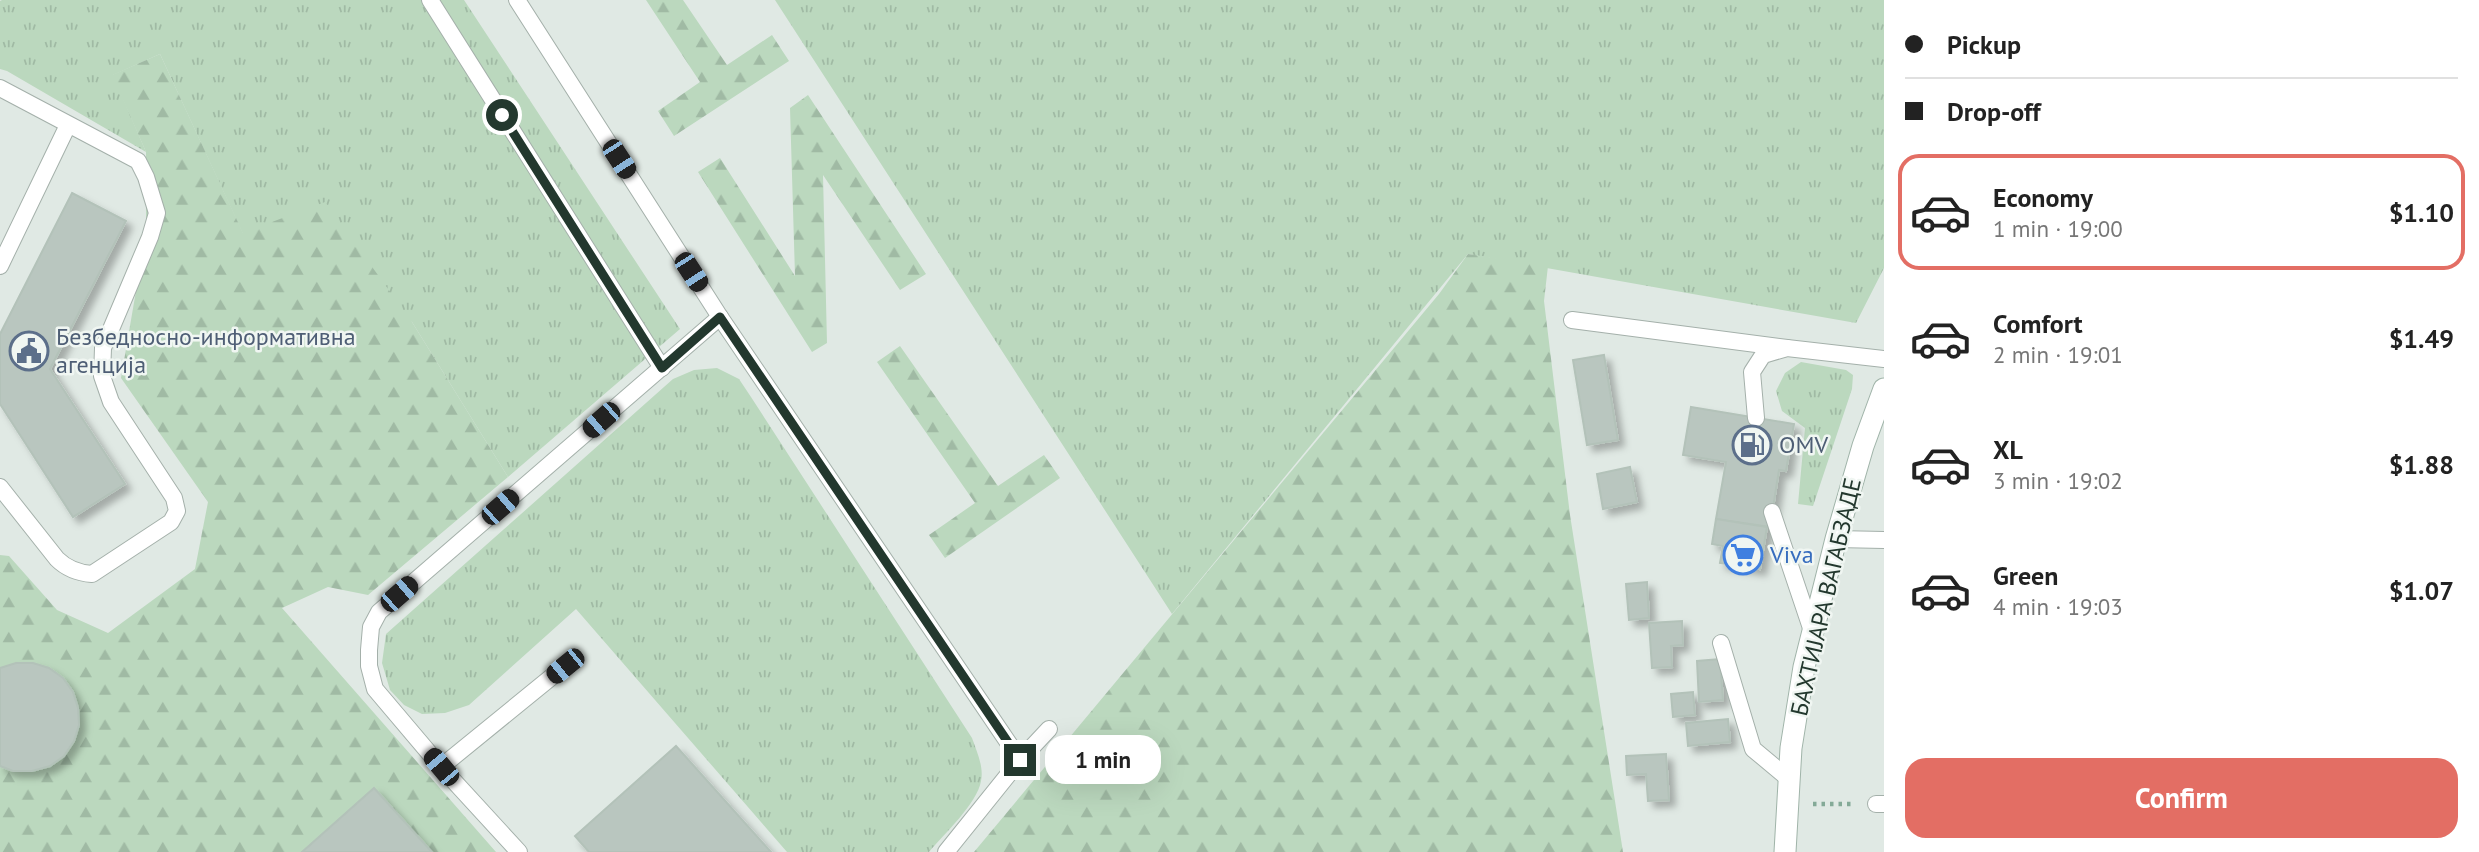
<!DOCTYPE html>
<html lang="en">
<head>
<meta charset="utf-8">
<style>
	body { margin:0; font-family:"PT Sans",sans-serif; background:#f6f6f6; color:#222; height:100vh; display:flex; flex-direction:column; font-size:26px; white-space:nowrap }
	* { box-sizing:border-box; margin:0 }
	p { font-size:23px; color:#767676 }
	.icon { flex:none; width:38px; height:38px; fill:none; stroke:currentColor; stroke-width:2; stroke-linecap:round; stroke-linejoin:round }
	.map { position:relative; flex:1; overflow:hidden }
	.sheet { display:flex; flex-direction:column; background:#fff; width:595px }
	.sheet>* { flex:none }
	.guide { display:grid; align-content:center; height:154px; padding:0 21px; background:#fff }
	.end { position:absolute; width:32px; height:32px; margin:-16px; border:9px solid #23382e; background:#fff; box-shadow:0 0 0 4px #fff }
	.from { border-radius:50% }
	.bubble { position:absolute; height:49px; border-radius:21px; background:#fff; box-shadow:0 7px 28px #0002; font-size:23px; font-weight:700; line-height:49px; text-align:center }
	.car { position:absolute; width:21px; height:42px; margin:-21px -10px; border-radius:9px; box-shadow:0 0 5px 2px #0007; background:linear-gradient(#222 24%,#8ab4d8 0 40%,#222 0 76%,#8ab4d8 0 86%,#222 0) }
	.guide b { display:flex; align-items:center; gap:24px; height:66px; font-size:26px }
	.guide b+b { border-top:2px solid #e0e0e0 }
	.guide i { width:18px; height:18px; background:#222 }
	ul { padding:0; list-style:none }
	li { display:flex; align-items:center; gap:21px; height:116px; margin:0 14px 10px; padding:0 7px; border:4px solid transparent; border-radius:21px }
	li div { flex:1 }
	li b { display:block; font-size:26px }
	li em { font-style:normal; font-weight:700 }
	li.current { border-color:#e36e64 }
	li>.icon { width:63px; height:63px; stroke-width:1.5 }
	.primary-button { display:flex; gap:14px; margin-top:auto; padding:14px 21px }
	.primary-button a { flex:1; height:80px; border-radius:21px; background:#e36e64; color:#fff; font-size:28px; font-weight:700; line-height:80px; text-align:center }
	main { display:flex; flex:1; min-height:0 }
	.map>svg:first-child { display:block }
</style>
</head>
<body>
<main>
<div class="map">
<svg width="1884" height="852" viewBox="0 0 1884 852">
	<defs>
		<pattern id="grass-tufts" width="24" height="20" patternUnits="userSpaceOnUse" patternTransform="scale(1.75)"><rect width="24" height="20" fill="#bbd8be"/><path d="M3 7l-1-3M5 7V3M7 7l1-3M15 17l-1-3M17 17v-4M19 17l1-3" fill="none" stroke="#a0baa4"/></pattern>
		<pattern id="forest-firs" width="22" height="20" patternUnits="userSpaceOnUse" patternTransform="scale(1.75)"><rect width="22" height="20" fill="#bbd8be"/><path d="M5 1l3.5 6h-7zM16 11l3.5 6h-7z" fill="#a0baa4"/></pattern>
		<filter id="shadow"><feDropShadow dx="6" dy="6" stdDeviation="3.5" flood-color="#0004"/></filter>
	</defs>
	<rect width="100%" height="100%" fill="#e0e9e4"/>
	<g fill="url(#grass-tufts)">
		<path d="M2 0H464L680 329 508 477 412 322 243 234 160 54 113 75 146 152 7 71 0 69V1Z"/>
		<path d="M775 0H1884V268L1856 323 1468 254 1172 614Z"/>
		<path d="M1801 362 1846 370 1853 375 1852 389 1813 506 1798 504 1805 428 1782 411 1776 391 1785 373Z"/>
		<path d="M717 368 739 379 751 397 972 738C977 752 984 767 981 781 977 804 944 834 929 852H787L576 609 469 705 445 713 422 714 404 705 390 690 382 663 386 634 673 379 694 370Z"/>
	</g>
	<g fill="url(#forest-firs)">
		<path d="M646 0H683L727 65 772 35 789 61 674 136 658 111 700 82Z"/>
		<path d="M160 54 243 233 325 202 412 322 508 477 368 595 328 587 282 608 496 852H0V555L9 556 57 610 108 633 195 569 208 502 121 378 146 233V152L112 75Z"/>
		<path d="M808 95 926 274 900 290 823 175 827 343 812 352 698 172 720 158 795 276 790 108Z"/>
		<path d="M1468 254 1548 266 1544 301 1570 515 1623 852H974L1439 294Z"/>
		<path d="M900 346 998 486 1044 455 1060 478 945 558 929 535 975 503 877 362Z"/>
	</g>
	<g fill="#b9c6bf" stroke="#b3c2b9" stroke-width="2" filter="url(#shadow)">
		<path d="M72 193 126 221 50 369 125 484 73 517 0 404V334Z"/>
		<path d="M1604 355 1618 440 1587 445 1573 360Z"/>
		<path d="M1691 407 1794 424 1786 471 1779 470 1770 527 1716 519 1726 462 1683 455Z"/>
		<path d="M1630 467 1637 502 1603 509 1597 474Z"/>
		<path d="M1716 519 1767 527 1760 569 1720 563 1723 546 1712 544Z"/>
		<path d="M1647 582 1649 618 1629 620 1626 584Z"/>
		<path d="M1682 621 1683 645 1671 646 1672 667 1652 668 1649 623Z"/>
		<path d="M1720 659 1723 700 1699 702 1697 661Z"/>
		<path d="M16 663H33L49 668 63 678 73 692 78 708 79 725 74 741 64 756 50 766 32 771H13L0 766V668Z"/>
		<path d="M1693 692 1695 715 1673 717 1671 694Z"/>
		<path d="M1728 719 1730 742 1688 746 1686 723Z"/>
		<path d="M676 746 771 852H589L575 836Z"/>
		<path d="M1666 754 1669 800 1648 801 1646 774 1627 775 1626 756Z"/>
		<path d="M374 788 432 852H302Z"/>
	</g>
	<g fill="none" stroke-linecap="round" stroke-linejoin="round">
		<defs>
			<g id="service">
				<path d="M430 0 662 368"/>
				<path d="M517 0 720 317 1020 760"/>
				<path d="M0 88 138 161 146 177 157 213 150 237 103 348 102 376 111 402 174 498 177 511 171 522 92 574C78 573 67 569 57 559L0 487"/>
				<path d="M0 266 68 125"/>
				<path d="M1572 320 1787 348"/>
				<path d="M1756 418 1752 372 1763 355 1787 348 1884 359"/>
				<path d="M1772 512 1813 634"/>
				<path d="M1836 539 1884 540"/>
				<path d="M1721 643 1753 749 1789 779"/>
				<path d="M441 767 565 666"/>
				<path d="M1876 804H1884"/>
				<path d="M519 852 441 767 375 689 369 666V650L371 627 379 612 720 317"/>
				<path d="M946 852 1020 760 1049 729"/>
			</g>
			<path id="secondary" d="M1785 852 1791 748 1804 667 1836 539 1863 446 1884 389"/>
		</defs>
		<use href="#service" stroke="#a4b0aa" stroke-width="18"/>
		<use href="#secondary" stroke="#a0b4a9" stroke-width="23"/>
		<path stroke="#84aa97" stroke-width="4.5" stroke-dasharray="3.5 5" stroke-linecap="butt" d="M1813 804H1854"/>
		<use href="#service" stroke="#fff" stroke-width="16"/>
		<use href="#secondary" stroke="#fff" stroke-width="21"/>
	</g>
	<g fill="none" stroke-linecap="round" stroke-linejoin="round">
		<path stroke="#23382e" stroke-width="9" d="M502 115 662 368 720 317 1020 760"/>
	</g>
	<defs>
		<symbol id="civic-ring" viewBox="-11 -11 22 22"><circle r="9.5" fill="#f0f6f2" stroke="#5c6f8a" stroke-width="1.5"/><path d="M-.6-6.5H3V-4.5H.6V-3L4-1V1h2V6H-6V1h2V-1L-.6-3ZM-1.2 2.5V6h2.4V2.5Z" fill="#5c6f8a"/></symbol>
		<symbol id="fuel-ring" viewBox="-11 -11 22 22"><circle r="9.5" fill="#f0f6f2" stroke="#5c6f8a" stroke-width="1.5"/><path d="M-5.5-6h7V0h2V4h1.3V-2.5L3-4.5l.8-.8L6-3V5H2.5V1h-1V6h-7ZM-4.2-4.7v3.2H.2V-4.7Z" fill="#5c6f8a"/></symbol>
		<symbol id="supermarket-ring" viewBox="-11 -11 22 22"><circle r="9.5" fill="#f0f6f2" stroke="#3f7fe0" stroke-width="1.5"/><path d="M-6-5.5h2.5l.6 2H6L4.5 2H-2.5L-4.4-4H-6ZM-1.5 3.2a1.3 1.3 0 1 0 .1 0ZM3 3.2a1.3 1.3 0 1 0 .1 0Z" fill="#3f7fe0"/></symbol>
	</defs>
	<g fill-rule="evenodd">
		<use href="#civic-ring" x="7" y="329" width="44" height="44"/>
		<use href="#fuel-ring" x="1730" y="423" width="44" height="44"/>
		<use href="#supermarket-ring" x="1721" y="533" width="44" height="44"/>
	</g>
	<g text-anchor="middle" stroke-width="5" stroke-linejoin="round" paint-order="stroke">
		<g font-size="24" fill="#4e5e75" stroke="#f0f6f2" text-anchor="start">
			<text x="56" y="345">Безбедносно-информативна<tspan x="56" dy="28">агенција</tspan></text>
			<text x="1779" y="453">OMV</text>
		</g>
		<g font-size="24" fill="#366cbe" stroke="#f0f6f2" text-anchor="start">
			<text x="1770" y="563">Viva</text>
		</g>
		<g font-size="24" fill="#23382e" stroke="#f0f6f2">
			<text transform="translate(1826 597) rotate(-77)" y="8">БАХТИЈАРА ВАГАБЗАДЕ</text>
		</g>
	</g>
</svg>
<i class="end from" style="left:502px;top:115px"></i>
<i class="end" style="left:1020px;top:760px"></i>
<div class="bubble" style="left:1045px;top:735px;width:116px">1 min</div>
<i class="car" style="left:619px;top:159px;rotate:147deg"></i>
<i class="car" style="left:691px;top:272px;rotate:147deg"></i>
<i class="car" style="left:601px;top:420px;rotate:229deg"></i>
<i class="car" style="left:500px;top:507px;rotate:49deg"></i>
<i class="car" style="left:399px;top:594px;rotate:49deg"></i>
<i class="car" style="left:565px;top:666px;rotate:231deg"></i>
<i class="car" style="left:441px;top:767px;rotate:320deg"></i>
</div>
<section class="sheet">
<div class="guide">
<b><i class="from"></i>Pickup</b>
<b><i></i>Drop-off</b>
</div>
<ul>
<li class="current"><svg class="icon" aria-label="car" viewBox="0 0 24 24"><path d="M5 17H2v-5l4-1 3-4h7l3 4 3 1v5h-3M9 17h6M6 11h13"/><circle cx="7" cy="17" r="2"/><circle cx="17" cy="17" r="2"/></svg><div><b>Economy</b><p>1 min · 19:00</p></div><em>$1.10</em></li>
<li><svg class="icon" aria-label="car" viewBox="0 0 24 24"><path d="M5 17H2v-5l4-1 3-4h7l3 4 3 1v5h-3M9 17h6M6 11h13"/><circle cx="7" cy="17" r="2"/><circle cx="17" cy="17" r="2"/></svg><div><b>Comfort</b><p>2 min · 19:01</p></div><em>$1.49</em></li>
<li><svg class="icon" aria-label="car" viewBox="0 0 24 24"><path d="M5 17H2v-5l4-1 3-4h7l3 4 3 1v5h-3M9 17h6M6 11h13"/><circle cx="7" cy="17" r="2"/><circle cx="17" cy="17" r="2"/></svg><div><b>XL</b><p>3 min · 19:02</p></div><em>$1.88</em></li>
<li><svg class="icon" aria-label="car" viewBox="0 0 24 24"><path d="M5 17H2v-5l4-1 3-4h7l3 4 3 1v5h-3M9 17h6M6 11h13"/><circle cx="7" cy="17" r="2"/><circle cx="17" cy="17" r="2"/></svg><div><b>Green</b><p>4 min · 19:03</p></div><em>$1.07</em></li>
</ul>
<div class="primary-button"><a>Confirm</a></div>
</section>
</main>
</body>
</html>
